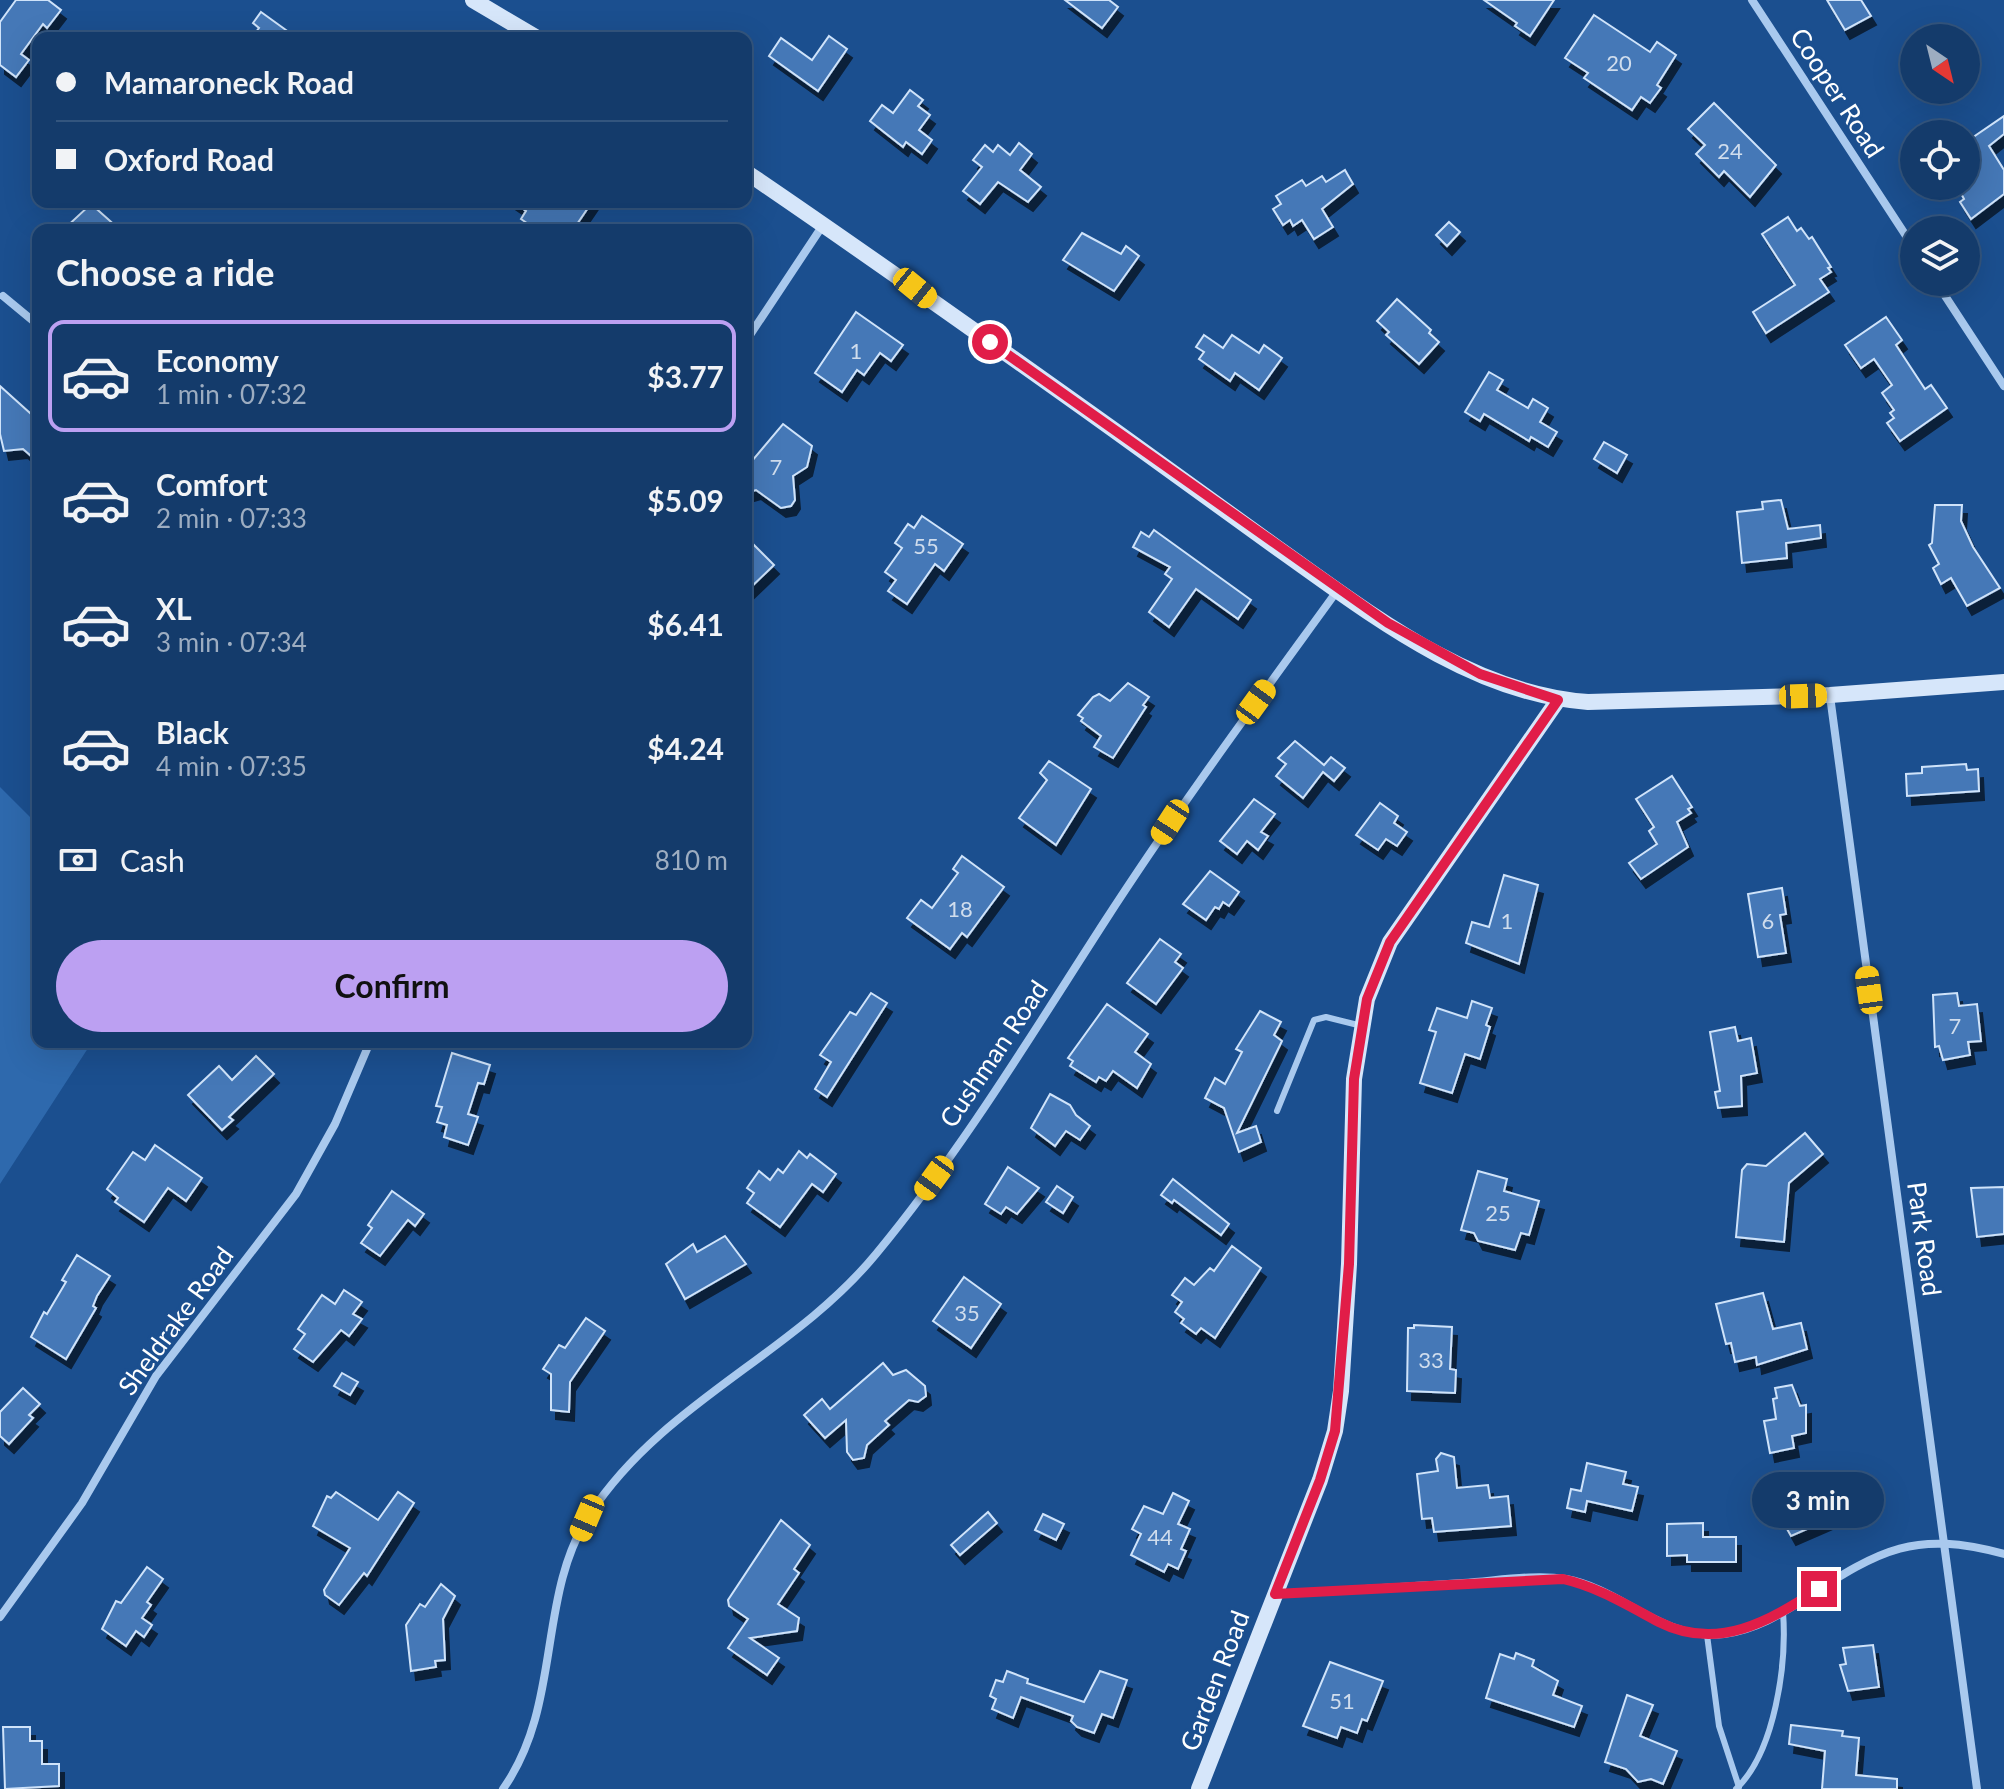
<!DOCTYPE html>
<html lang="en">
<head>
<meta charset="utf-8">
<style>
	body { margin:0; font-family:Lato,sans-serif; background:#1d4271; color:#f1f3f6; height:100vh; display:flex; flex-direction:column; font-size:30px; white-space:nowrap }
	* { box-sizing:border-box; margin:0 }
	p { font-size:26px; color:#9dadc1 }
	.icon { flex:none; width:44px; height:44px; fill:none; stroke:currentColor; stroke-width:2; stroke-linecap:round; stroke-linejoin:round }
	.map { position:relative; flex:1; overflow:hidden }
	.panel { position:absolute; left:32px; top:224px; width:720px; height:824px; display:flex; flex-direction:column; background:#143b6b; border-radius:16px; box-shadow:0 8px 32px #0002,0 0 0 2px #33557e }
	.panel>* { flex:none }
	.guide { position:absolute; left:32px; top:32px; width:720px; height:176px; border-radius:16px; box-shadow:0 8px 32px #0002,0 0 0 2px #33557e; display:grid; align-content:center; height:176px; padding:0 24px; background:#143b6b }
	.needle { width:52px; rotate:145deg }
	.fabs { position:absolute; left:1900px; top:24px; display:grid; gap:16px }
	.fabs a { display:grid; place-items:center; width:80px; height:80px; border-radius:50%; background:#143b6b; box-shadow:0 8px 32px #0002,0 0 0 2px #33557e; font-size:40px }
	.end { position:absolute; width:36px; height:36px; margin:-18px; border:10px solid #e11d48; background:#fff; box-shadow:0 0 0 4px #fff }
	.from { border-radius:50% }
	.bubble { position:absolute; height:56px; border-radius:28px; background:#143b6b; box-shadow:0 8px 32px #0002,0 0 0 2px #33557e; font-size:26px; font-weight:700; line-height:56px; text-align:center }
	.car { position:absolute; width:24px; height:48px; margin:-24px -12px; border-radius:10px; box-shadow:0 0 6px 2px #0007; background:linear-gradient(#f5c518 24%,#345 0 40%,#f5c518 0 76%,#345 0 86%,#f5c518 0) }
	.guide b { display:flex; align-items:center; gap:28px; height:76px; font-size:30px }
	.guide b+b { border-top:2px solid #33557e }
	.guide i { width:20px; height:20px; background:#f1f3f6 }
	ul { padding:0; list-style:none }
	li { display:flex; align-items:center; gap:24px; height:112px; margin:0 16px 12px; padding:0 8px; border:4px solid transparent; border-radius:16px }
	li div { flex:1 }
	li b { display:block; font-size:30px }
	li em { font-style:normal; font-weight:700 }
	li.selected { border-color:#bca0f2 }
	li>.icon { width:72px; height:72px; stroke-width:1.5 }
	h2 { padding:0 24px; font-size:36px; line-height:96px }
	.pay { display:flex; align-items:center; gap:20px; height:88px; padding:0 24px; font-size:30px }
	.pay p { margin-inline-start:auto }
	.button { display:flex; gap:16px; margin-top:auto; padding:16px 24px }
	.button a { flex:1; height:92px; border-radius:48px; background:#bca0f2; color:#111; font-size:32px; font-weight:700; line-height:92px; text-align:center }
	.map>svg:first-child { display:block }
</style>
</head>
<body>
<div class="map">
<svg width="2004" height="1789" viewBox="0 0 2004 1789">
	<defs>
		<filter id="shadow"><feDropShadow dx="5" dy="9" stdDeviation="0" flood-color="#0009"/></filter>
	</defs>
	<rect width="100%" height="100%" fill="#1b4f8f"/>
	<path fill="#2e69ad" d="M0 787 38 825V1042H92L0 1184Z"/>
	<g fill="#4478b7" stroke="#cfe3fa" stroke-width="2" filter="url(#shadow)">
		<path d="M16 0H48L61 10 47 28 43 24 21 54 29 60 16 77 0 65V22Z"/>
		<path d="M1065 0H1109L1118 7 1102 28Z"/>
		<path d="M1484 0H1554L1530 36 1515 26 1517 23Z"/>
		<path d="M1827 0H1861L1871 16 1845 30Z"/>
		<path d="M261 12 297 38H251L259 28 253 23Z"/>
		<path d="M1594 15 1650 52 1657 42 1676 55 1657 85 1661 88 1650 103 1641 97 1632 110 1584 78 1588 73 1565 58Z"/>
		<path d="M829 36 847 49 818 91 769 56 781 38 812 60Z"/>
		<path d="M910 90 923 100 918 106 930 115 919 130 932 140 922 154 906 142 903 147 870 121 882 105 893 113Z"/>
		<path d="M1714 103 1776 165 1750 197 1724 171 1719 177 1696 154 1705 145 1688 129Z"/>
		<path d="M2004 116V134L1989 146 2004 170V194L1971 219 1960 202 1964 199 1957 186H1966V142Z"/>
		<path d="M1019 143 1032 154 1020 170 1041 187 1028 202 998 182 980 204 963 191 982 167 973 160 985 145 993 152 998 145 1010 155Z"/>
		<path d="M1345 170 1353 184 1322 209 1333 227 1314 239 1302 220 1293 226 1290 220 1283 225 1273 209 1281 204 1276 196 1302 180 1306 186 1322 176 1326 182Z"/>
		<path d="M513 202H592L573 230H537L521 219 526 211Z"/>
		<path d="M91 204 109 220 120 230H63Z"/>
		<path d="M1788 217 1797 231 1801 228 1809 239 1812 237 1831 267 1828 268 1831 272 1820 279 1829 292 1766 333 1753 312 1795 285 1762 234Z"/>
		<path d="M1449 222 1460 232 1447 246 1436 235Z"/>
		<path d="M1082 233 1121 254 1126 246 1139 256 1114 291 1063 260Z"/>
		<path d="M1397 299 1431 330 1429 333 1439 342 1419 364 1386 335 1389 332 1377 321Z"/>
		<path d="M856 312 903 345 891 361 880 353 864 375 857 370 842 392 815 373Z"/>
		<path d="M1886 317 1902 340 1896 345 1925 389 1931 385 1947 408 1900 441 1887 423 1894 418 1890 413 1894 410 1882 393 1892 385 1874 359 1861 368 1845 345Z"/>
		<path d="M1204 335 1223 348 1232 335 1259 353 1264 345 1282 358 1259 390 1235 373 1230 381 1199 359 1204 352 1196 347Z"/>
		<path d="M1489 372 1503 380 1497 390 1528 408 1533 399 1548 408 1540 422 1557 432 1548 447 1531 437 1529 441 1484 414 1480 421 1465 412Z"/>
		<path d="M0 386 30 413 38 404V462L23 449 4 451 0 434Z"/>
		<path d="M783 424 812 446 807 467 793 476 795 500 791 506 781 508 756 490 746 493V468Z"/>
		<path d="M1604 442 1627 455 1617 473 1594 459Z"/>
		<path d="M1781 500 1788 529 1820 525 1821 538 1786 543 1787 558 1742 563 1737 512 1763 509 1762 502Z"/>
		<path d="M1935 505H1962L1961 521 1973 547 2000 588 1967 606 1951 578 1941 584 1933 568 1939 564 1929 545 1932 543Z"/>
		<path d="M922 516 963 544 944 571 935 564 907 604 888 591 896 580 885 572 902 548 895 543 908 524 914 528Z"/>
		<path d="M1154 530 1251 600 1238 619 1196 589 1169 627 1149 612 1172 579 1165 574 1170 567 1133 547 1141 532 1149 537Z"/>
		<path d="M746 537 774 565 746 592Z"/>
		<path d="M1128 683 1149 697 1143 705 1146 707 1113 758 1094 747 1101 736 1081 721 1083 718 1078 715 1093 697 1099 694 1110 701Z"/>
		<path d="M1295 741 1324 765 1331 757 1345 768 1334 781 1323 772 1303 798 1276 776 1286 764 1278 758Z"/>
		<path d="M1049 761 1091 789 1056 845 1019 818 1047 780 1040 773Z"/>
		<path d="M1966 764 1967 770 1978 769 1979 791 1907 796 1906 774 1922 773V767Z"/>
		<path d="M1672 776 1692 807 1688 809 1691 813 1677 822 1688 847 1641 879 1629 863 1657 844 1649 831 1654 827 1636 799Z"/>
		<path d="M1254 799 1275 814 1261 832 1268 836 1258 850 1247 841 1237 854 1220 841Z"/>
		<path d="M1380 803 1398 816 1394 823 1407 832 1397 846 1386 839 1378 850 1356 835Z"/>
		<path d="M962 856 1004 887 967 937 962 933 950 949 907 918 921 900 932 908 958 873 953 869Z"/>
		<path d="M1210 871 1239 892 1229 906 1223 902 1219 909 1215 907 1206 920 1183 904Z"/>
		<path d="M1504 875 1538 885 1519 964 1466 943 1472 922 1489 927Z"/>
		<path d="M1782 888 1786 914 1780 915 1786 953 1758 957 1748 894Z"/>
		<path d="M1160 939 1181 954 1175 962 1183 968 1156 1004 1127 983Z"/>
		<path d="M871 993 887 1003 827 1097 815 1089 831 1062 820 1055 850 1012 856 1015Z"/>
		<path d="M1957 993 1959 1006 1977 1004 1981 1041 1968 1042 1970 1055 1943 1060 1939 1046 1935 1047 1933 995Z"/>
		<path d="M1472 1001 1492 1008 1486 1025 1490 1027 1480 1059 1465 1054 1452 1093 1420 1083 1436 1032 1429 1030 1437 1008 1467 1018Z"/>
		<path d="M1107 1004 1148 1034 1135 1052 1151 1064 1137 1088 1113 1071 1106 1081 1099 1077 1096 1082 1070 1066 1073 1061 1068 1058Z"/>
		<path d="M1260 1011 1281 1022 1274 1035 1282 1041 1237 1133 1256 1126 1261 1142 1239 1152 1224 1108 1205 1098 1215 1078 1225 1084 1242 1052 1236 1049Z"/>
		<path d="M1735 1027 1738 1041 1751 1038 1757 1073 1741 1076 1742 1106 1718 1108 1715 1092 1720 1091 1710 1032Z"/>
		<path d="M452 1053 490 1065 484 1084 478 1083 468 1114 478 1117 468 1145 444 1137 447 1125 437 1122 442 1107 436 1106Z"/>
		<path d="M256 1056 274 1074 229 1117 233 1120 222 1130 188 1095 219 1066 232 1080Z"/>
		<path d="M1050 1094 1070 1105 1076 1115 1090 1126 1080 1140 1066 1131 1055 1146 1031 1128Z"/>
		<path d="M1805 1133 1823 1154 1789 1183 1784 1242 1736 1237 1742 1170 1747 1164 1766 1166Z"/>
		<path d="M155 1145 202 1178 186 1201 168 1188 144 1222 115 1202 118 1198 107 1189 133 1152 145 1160Z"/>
		<path d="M799 1151 807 1158 810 1154 836 1174 823 1192 812 1184 780 1227 747 1203 754 1193 747 1188 759 1171 770 1180 778 1169 783 1173Z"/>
		<path d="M1008 1167 1039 1188 1017 1214 1006 1207 1001 1214 985 1204Z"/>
		<path d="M1478 1171 1507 1179 1504 1191 1539 1201 1529 1235 1521 1233 1515 1250 1478 1241 1474 1233 1461 1230Z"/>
		<path d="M1173 1179 1229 1224 1221 1235 1174 1200 1172 1203 1161 1195Z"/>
		<path d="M1057 1186 1073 1197 1063 1213 1046 1202Z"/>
		<path d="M2004 1187V1234L1977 1237 1971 1188Z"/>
		<path d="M392 1191 424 1214 415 1226 408 1220 380 1256 361 1243 372 1228 368 1225Z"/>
		<path d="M725 1236 746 1264 685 1299 666 1264 693 1244 697 1252Z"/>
		<path d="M1232 1246 1261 1268 1215 1338 1201 1328 1196 1334 1181 1323 1184 1319 1175 1312 1182 1302 1172 1295 1185 1278 1194 1285 1210 1268 1214 1271Z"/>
		<path d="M77 1255 110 1276 97 1296 93 1306 96 1308 66 1359 31 1337 44 1312 47 1314 66 1282 62 1280Z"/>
		<path d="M964 1277 1001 1304 971 1348 933 1321Z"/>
		<path d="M344 1290 362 1302 353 1314 362 1319 349 1336 341 1330 313 1362 294 1349 305 1334 298 1329 322 1295 335 1304Z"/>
		<path d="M1763 1293 1773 1329 1801 1323 1807 1349 1757 1365 1756 1357 1735 1362 1731 1343 1726 1344 1716 1304Z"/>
		<path d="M586 1318 605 1331 570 1382 569 1412 551 1410V1374L543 1369 559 1345 565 1348Z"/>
		<path d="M1414 1325 1452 1327 1450 1369 1456 1370 1455 1393 1407 1391 1408 1328H1414Z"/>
		<path d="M883 1363 893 1375 906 1370 925 1386 926 1396 918 1402 909 1400 885 1421 889 1425 867 1445 864 1458 853 1460 847 1452 846 1420 825 1438 804 1415 822 1399 830 1409Z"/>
		<path d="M342 1373 358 1382 350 1395 334 1386Z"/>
		<path d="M1792 1385 1800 1406 1806 1405V1433L1792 1436 1794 1448 1770 1453 1764 1421 1776 1419 1773 1399 1777 1398 1775 1388Z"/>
		<path d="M23 1388 40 1404 29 1415 33 1418 9 1444 0 1436V1412Z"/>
		<path d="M1441 1453 1454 1457 1457 1488 1488 1485 1490 1498 1508 1496 1511 1526 1434 1532 1432 1518 1422 1519 1417 1474 1438 1471 1436 1459Z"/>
		<path d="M1587 1463 1626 1472 1623 1484 1638 1487 1632 1511 1587 1501 1585 1512 1567 1508 1571 1489 1581 1491Z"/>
		<path d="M1825 1483 1829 1491 1842 1485 1853 1509 1791 1536 1782 1520 1799 1512 1792 1499Z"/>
		<path d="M336 1492 378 1520 398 1492 414 1503 367 1576 364 1573 339 1605 325 1595 324 1590 350 1548 313 1526 327 1496 331 1498Z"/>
		<path d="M1173 1493 1189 1501 1178 1524 1190 1529 1181 1549 1186 1551 1178 1569 1168 1564 1164 1572 1131 1555 1141 1534 1132 1529 1144 1506 1163 1514Z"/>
		<path d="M988 1512 997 1523 960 1555 951 1545Z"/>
		<path d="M1043 1514 1064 1524 1056 1540 1035 1530Z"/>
		<path d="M781 1520 810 1545 794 1569 799 1573 778 1604 799 1618 797 1631 750 1638 779 1658 767 1675 728 1648 748 1619 729 1606 728 1600Z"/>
		<path d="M1703 1523V1537H1736V1562H1687V1555L1667 1556V1524Z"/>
		<path d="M147 1567 163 1579 147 1602 151 1605 142 1618 152 1625 144 1637 136 1631 126 1646 102 1629 116 1601 121 1603Z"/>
		<path d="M441 1584 455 1596 443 1619 445 1660 435 1661 436 1667 411 1671 406 1625 420 1604 425 1607Z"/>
		<path d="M1873 1645 1879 1687 1848 1691 1840 1665 1846 1664 1843 1648Z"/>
		<path d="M1516 1653 1534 1660 1532 1666 1558 1681 1553 1695 1582 1706 1574 1727 1486 1698 1500 1654 1514 1659Z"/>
		<path d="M1330 1662 1383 1681 1367 1721 1362 1719 1357 1733 1341 1727 1337 1738 1303 1726Z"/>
		<path d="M1007 1671 1028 1679 1027 1683 1084 1702 1100 1671 1127 1680 1113 1718 1102 1714 1094 1733 1077 1727 1071 1721 1073 1716 1021 1697 1013 1718 992 1709 996 1699 990 1696 996 1680 1003 1682Z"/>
		<path d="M1627 1695 1653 1705 1640 1736 1677 1751 1663 1784 1651 1779 1638 1782 1626 1769 1605 1762Z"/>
		<path d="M1791 1725 1843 1731 1842 1736 1859 1738 1856 1775 1897 1779V1789H1822L1825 1751 1789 1744Z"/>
		<path d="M3 1727H30V1741H42V1764H59V1786L5 1789Z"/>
	</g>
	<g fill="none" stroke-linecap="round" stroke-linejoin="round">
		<g stroke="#a9c9ee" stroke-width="6">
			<path d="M1277 1111 1314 1020 1326 1017 1362 1026"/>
			<path d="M1707 1635 1719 1726 1739 1787"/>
			<path d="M1736 1789C1775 1752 1787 1664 1783 1612"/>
		</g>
		<g stroke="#a9c9ee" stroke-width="8">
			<path d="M1752 0 1914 248"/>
			<path d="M1936 282 2004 386"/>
			<path d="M3 296 38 325"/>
			<path d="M746 341 823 225"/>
			<path d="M1830 696 1977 1789"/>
			<path d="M1275 1594C1337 1591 1400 1587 1463 1583 1496 1581 1533 1574 1566 1579 1622 1589 1664 1642 1724 1634 1755 1630 1780 1615 1806 1598 1881 1549 1915 1530 2004 1554"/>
			<path d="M0 1617 82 1503 156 1376 296 1194 335 1124 370 1042"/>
			<path d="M503 1789C563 1704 536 1596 590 1514 663 1402 793 1355 876 1254 962 1150 1032 1034 1105 921 1178 808 1258 700 1337 591"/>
		</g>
		<g stroke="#d6e6fa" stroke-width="16">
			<path d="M473 0 537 38"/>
			<path d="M746 172C870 256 992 343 1114 430 1168 469 1222 508 1276 547 1368 612 1471 694 1588 702L1830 695 2004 682"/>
			<path d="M1199 1789 1320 1480 1335 1431 1341 1391 1349 1264 1354 1079 1367 999 1390 942 1558 700"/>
		</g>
	</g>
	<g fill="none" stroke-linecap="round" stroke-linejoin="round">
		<path stroke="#e11d48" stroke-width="10" d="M990 342 1388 623 1480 674 1558 700 1390 942 1367 999 1354 1079 1349 1264 1335 1431 1320 1480 1275 1594 1563 1579C1598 1587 1627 1605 1659 1622 1718 1652 1769 1621 1819 1589"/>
	</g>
	<g text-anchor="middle" stroke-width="6" stroke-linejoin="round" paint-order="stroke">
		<g font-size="22" fill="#d0dded">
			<text x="1619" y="71">20</text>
			<text x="1730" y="159">24</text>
			<text x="856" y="359">1</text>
			<text x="776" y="475">7</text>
			<text x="926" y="554">55</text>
			<text x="960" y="917">18</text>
			<text x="1507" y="929">1</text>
			<text x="1768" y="929">6</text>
			<text x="1955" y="1034">7</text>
			<text x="1498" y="1221">25</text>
			<text x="967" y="1321">35</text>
			<text x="1431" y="1368">33</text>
			<text x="1160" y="1545">44</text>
			<text x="1342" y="1709">51</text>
		</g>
		<g font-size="26" fill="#fff" stroke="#1b4f8f">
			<text transform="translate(1837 93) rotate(57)" y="9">Cooper Road</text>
			<text transform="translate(994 1054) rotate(-56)" y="9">Cushman Road</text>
			<text transform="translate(1924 1239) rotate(82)" y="9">Park Road</text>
			<text transform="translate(176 1321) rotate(-54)" y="9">Sheldrake Road</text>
			<text transform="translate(1215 1681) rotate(-69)" y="9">Garden Road</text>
		</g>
	</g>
</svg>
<div class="fabs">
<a><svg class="needle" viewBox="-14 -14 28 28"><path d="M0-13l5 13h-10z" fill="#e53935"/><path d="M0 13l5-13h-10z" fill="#9dadc1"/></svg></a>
<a><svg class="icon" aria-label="locate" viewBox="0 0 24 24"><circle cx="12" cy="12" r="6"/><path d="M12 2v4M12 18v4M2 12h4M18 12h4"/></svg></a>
<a><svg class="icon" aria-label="layers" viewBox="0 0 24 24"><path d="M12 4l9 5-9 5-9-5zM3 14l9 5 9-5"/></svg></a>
</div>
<i class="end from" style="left:990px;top:342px"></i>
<i class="end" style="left:1819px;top:1589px"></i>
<div class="bubble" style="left:1752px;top:1472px;width:132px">3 min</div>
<i class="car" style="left:915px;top:288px;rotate:129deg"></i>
<i class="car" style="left:1803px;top:696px;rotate:88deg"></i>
<i class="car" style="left:1256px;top:702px;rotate:36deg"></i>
<i class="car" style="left:1170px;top:822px;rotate:213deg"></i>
<i class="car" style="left:1869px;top:990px;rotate:352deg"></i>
<i class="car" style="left:934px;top:1178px;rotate:216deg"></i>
<i class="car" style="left:587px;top:1518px;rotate:203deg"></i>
<div class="guide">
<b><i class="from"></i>Mamaroneck Road</b>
<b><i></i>Oxford Road</b>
</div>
<section class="panel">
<h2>Choose a ride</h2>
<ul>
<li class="selected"><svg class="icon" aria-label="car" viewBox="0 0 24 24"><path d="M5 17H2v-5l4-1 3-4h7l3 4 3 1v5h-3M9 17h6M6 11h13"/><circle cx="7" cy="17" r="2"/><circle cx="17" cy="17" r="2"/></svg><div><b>Economy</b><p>1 min · 07:32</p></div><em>$3.77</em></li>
<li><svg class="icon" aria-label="car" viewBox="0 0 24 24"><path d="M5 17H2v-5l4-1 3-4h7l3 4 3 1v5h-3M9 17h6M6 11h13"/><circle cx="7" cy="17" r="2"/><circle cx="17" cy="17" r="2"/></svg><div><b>Comfort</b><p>2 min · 07:33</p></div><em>$5.09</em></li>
<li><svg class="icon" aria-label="car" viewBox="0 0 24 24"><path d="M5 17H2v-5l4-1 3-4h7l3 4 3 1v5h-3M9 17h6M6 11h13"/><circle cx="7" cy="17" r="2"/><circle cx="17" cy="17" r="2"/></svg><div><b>XL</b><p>3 min · 07:34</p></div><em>$6.41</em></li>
<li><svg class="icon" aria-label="car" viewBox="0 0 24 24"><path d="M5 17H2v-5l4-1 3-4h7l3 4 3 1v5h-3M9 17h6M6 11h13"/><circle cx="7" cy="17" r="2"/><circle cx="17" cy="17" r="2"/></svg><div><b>Black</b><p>4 min · 07:35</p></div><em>$4.24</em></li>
</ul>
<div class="pay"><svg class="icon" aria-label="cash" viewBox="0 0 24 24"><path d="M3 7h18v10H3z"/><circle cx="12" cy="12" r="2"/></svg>Cash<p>810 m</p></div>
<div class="button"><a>Confirm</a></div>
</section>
</div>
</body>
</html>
